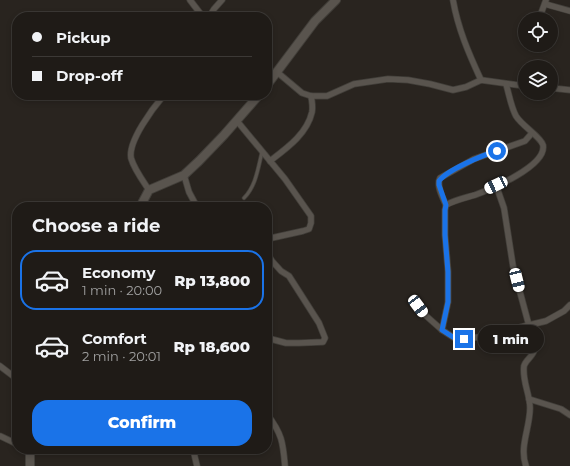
<!DOCTYPE html>
<html lang="en">
<head>
<meta charset="utf-8">
<style>
	body { margin:0; font-family:Montserrat,sans-serif; background:#2c2824; color:#f1f3f6; height:100vh; display:flex; flex-direction:column; font-size:15px; white-space:nowrap }
	* { box-sizing:border-box; margin:0 }
	p { font-size:13px; color:#a1a1a1 }
	.icon { flex:none; width:22px; height:22px; fill:none; stroke:currentColor; stroke-width:2; stroke-linecap:round; stroke-linejoin:round }
	.map { position:relative; flex:1; overflow:hidden }
	.side { position:absolute; left:12px; top:202px; width:260px; height:252px; display:flex; flex-direction:column; background:#1f1b17; border-radius:16px; box-shadow:0 2px 6px #0003,0 0 0 1px #3c3936 }
	.side>* { flex:none }
	.hud { position:absolute; left:12px; top:12px; width:260px; height:88px; border-radius:16px; box-shadow:0 2px 6px #0003,0 0 0 1px #3c3936; display:grid; align-content:center; height:88px; padding:0 20px; background:#1f1b17 }
	.fabs { position:absolute; left:518px; top:12px; display:grid; gap:8px }
	.fabs a { display:grid; place-items:center; width:40px; height:40px; border-radius:50%; background:#1f1b17; box-shadow:0 2px 6px #0003,0 0 0 1px #3c3936; font-size:20px }
	.end { position:absolute; width:18px; height:18px; margin:-9px; border:5px solid #1a73e8; background:#fff; box-shadow:0 0 0 2px #fff }
	.from { border-radius:50% }
	.bubble { position:absolute; height:28px; border-radius:14px; background:#1f1b17; box-shadow:0 2px 6px #0003,0 0 0 1px #3c3936; font-size:13px; font-weight:800; line-height:28px; text-align:center }
	.car { position:absolute; width:12px; height:24px; margin:-12px -6px; border-radius:5px; box-shadow:0 0 3px 1px #0007; background:linear-gradient(#fff 24%,#345 0 40%,#fff 0 76%,#345 0 86%,#fff 0) }
	.hud b { display:flex; align-items:center; gap:14px; height:38px; font-size:15px }
	.hud b+b { border-top:1px solid #3c3936 }
	.hud i { width:10px; height:10px; background:#f1f3f6 }
	ul { padding:0; list-style:none }
	li { display:flex; align-items:center; gap:12px; height:60px; margin:0 8px 6px; padding:0 12px; border:2px solid transparent; border-radius:16px }
	li div { flex:1 }
	li b { display:block; font-size:15px }
	li em { font-style:normal; font-weight:800 }
	li.selected { border-color:#1a73e8 }
	li>.icon { width:36px; height:36px; stroke-width:1.5 }
	h2 { padding:0 20px; font-size:18px; line-height:48px }
	.cta { display:flex; gap:8px; margin-top:auto; padding:8px 20px }
	.cta a { flex:1; height:46px; border-radius:16px; background:#1a73e8; color:#fff; font-size:16px; font-weight:800; line-height:46px; text-align:center }
	.map>svg:first-child { display:block }
</style>
</head>
<body>
<div class="map">
<svg width="570" height="466" viewBox="0 0 570 466">
	<rect width="100%" height="100%" fill="#29241f"/>
	<g fill="none" stroke-linecap="round" stroke-linejoin="round">
		<defs>
			<path id="lane" d="M244 198C256 186 258 168 262 152"/>
			<g id="street">
				<path d="M190 0 203 17"/>
				<path d="M453 0C458 29 469 54 481 80"/>
				<path d="M545 4 570 11"/>
				<path d="M209 17 214 9 222 0"/>
				<path d="M539 19 546 0"/>
				<path d="M534 46V45"/>
				<path d="M277 72 302 93 311 96H327L354 84 388 79 408 80 430 84 453 90 466 87 481 80 525 86"/>
				<path d="M551 88 570 90"/>
				<path d="M237 121 285 179 311 216V223L309 229 303 231 267 239"/>
				<path d="M270 161C287 148 307 134 312 112 313 107 312 101 311 96"/>
				<path d="M184 175 189 192 197 207"/>
				<path d="M496 185 504 208 513 266 535 348C534 356 526 359 524 366 522 381 530 394 530 408 530 428 519 447 526 466"/>
				<path d="M149 190C143 181 134 169 131 158 128 141 153 108 164 95"/>
				<path d="M446 205C443 198 436 186 440 178L474 159 525 141 532 133"/>
				<path d="M267 253 272 261 281 271 289 276 319 323 325 338 323 342 299 343H286L267 338"/>
				<path d="M418 306 424 314 442 330 456 339H464L479 337 546 321 564 311 570 305"/>
				<path d="M442 330 448 302V271L445 235V210L446 205C455 200 465 198 475 195 491 189 547 166 543 145 541 137 522 126 516 116 511 107 509 94 506 84"/>
				<path d="M0 366 17 379"/>
				<path d="M529 399 561 409 570 415"/>
				<path d="M267 414C282 434 283 442 285 466"/>
				<path d="M0 436 17 444"/>
				<path d="M193 449 197 466"/>
			</g>
			<g id="secondary">
				<path d="M267 85 315 21 336 0"/>
				<path d="M140 207 149 190 184 175 199 161 224 135 259 95"/>
				<path d="M30 466V449"/>
			</g>
		</defs>
		<use href="#lane" stroke="#423f3a" stroke-width="4.5"/>
		<use href="#street" stroke="#423f3a" stroke-width="7"/>
		<use href="#secondary" stroke="#423f3a" stroke-width="10"/>
		<use href="#lane" stroke="#59544e" stroke-width="3"/>
		<use href="#street" stroke="#59544e" stroke-width="5.5"/>
		<use href="#secondary" stroke="#59544e" stroke-width="8"/>
	</g>
	<g fill="none" stroke-linecap="round" stroke-linejoin="round">
		<path stroke="#1a73e8" stroke-width="5" d="M464 339H456L442 330 448 302V272L445 235V210L446 205 439 185V181C447 170 483 155 497 151"/>
	</g>
</svg>
<div class="fabs">
<a><svg class="icon" aria-label="locate" viewBox="0 0 24 24"><circle cx="12" cy="12" r="6"/><path d="M12 2v4M12 18v4M2 12h4M18 12h4"/></svg></a>
<a><svg class="icon" aria-label="layers" viewBox="0 0 24 24"><path d="M12 4l9 5-9 5-9-5zM3 14l9 5 9-5"/></svg></a>
</div>
<i class="end from" style="left:497px;top:151px"></i>
<i class="end" style="left:464px;top:339px"></i>
<div class="bubble" style="left:478px;top:325px;width:66px">1 min</div>
<i class="car" style="left:496px;top:185px;rotate:245deg"></i>
<i class="car" style="left:517px;top:280px;rotate:166deg"></i>
<i class="car" style="left:418px;top:306px;rotate:143deg"></i>
<div class="hud">
<b><i class="from"></i>Pickup</b>
<b><i></i>Drop-off</b>
</div>
<section class="side">
<h2>Choose a ride</h2>
<ul>
<li class="selected"><svg class="icon" aria-label="car" viewBox="0 0 24 24"><path d="M5 17H2v-5l4-1 3-4h7l3 4 3 1v5h-3M9 17h6M6 11h13"/><circle cx="7" cy="17" r="2"/><circle cx="17" cy="17" r="2"/></svg><div><b>Economy</b><p>1 min · 20:00</p></div><em>Rp 13,800</em></li>
<li><svg class="icon" aria-label="car" viewBox="0 0 24 24"><path d="M5 17H2v-5l4-1 3-4h7l3 4 3 1v5h-3M9 17h6M6 11h13"/><circle cx="7" cy="17" r="2"/><circle cx="17" cy="17" r="2"/></svg><div><b>Comfort</b><p>2 min · 20:01</p></div><em>Rp 18,600</em></li>
</ul>
<div class="cta"><a>Confirm</a></div>
</section>
</div>
</body>
</html>
